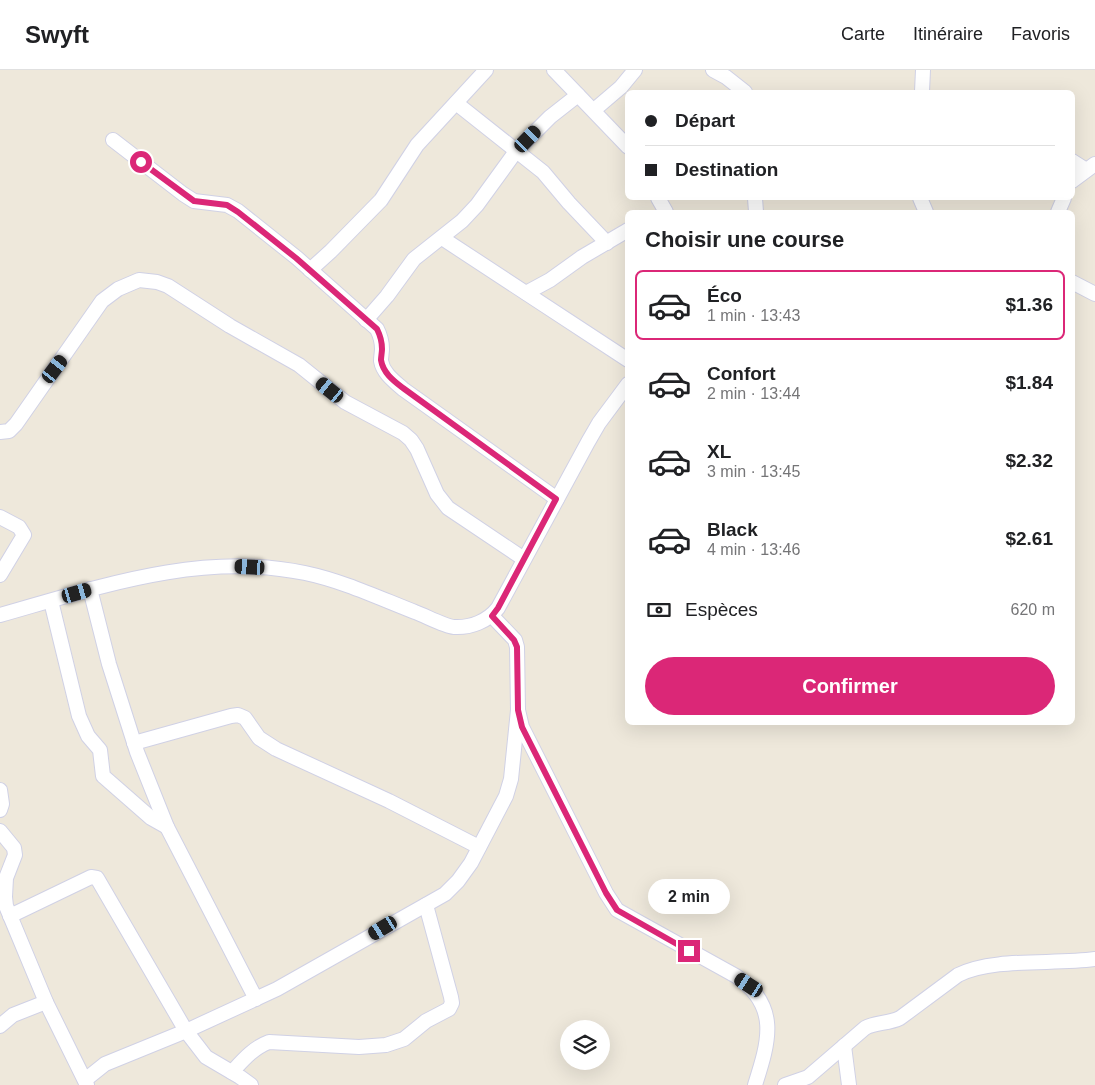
<!DOCTYPE html>
<html lang="fr">
<head>
<meta charset="utf-8">
<style>
	body { margin:0; font-family:Arial,sans-serif; background:#f2f2f2; color:#202124; height:100vh; display:flex; flex-direction:column; font-size:19px; white-space:nowrap }
	* { box-sizing:border-box; margin:0 }
	p { font-size:16px; color:#757577 }
	.icon { flex:none; width:28px; height:28px; fill:none; stroke:currentColor; stroke-width:2; stroke-linecap:round; stroke-linejoin:round }
	.map { position:relative; flex:1; overflow:hidden }
	.details { position:absolute; left:625px; top:140px; width:450px; height:515px; display:flex; flex-direction:column; background:#fff; border-radius:8px; box-shadow:0 5px 20px #0002 }
	.details>* { flex:none }
	.hud { position:absolute; left:625px; top:20px; width:450px; height:110px; border-radius:8px; box-shadow:0 5px 20px #0002; display:grid; align-content:center; height:110px; padding:0 20px; background:#fff }
	.fabs { position:absolute; left:560px; top:950px; display:grid; gap:10px }
	.fabs a { display:grid; place-items:center; width:50px; height:50px; border-radius:50%; background:#fff; box-shadow:0 5px 20px #0002; font-size:25px }
	.end { position:absolute; width:22px; height:22px; margin:-11px; border:6px solid #db2777; background:#fff; box-shadow:0 0 0 2px #fff }
	.from { border-radius:50% }
	.bubble { position:absolute; height:35px; border-radius:18px; background:#fff; box-shadow:0 5px 20px #0002; font-size:16px; font-weight:700; line-height:35px; text-align:center }
	.car { position:absolute; width:15px; height:30px; margin:-15px -8px; border-radius:6px; box-shadow:0 0 4px 1px #0007; background:linear-gradient(#222 24%,#8ab4d8 0 40%,#222 0 76%,#8ab4d8 0 86%,#222 0) }
	.hud b { display:flex; align-items:center; gap:18px; height:48px; font-size:19px }
	.hud b+b { border-top:1px solid #e0e0e0 }
	.hud i { width:12px; height:12px; background:#202124 }
	ul { padding:0; list-style:none }
	li { display:flex; align-items:center; gap:15px; height:70px; margin:0 10px 8px; padding:0 10px; border:2px solid transparent; border-radius:8px }
	li div { flex:1 }
	li b { display:block; font-size:19px }
	li em { font-style:normal; font-weight:700 }
	li.selected { border-color:#db2777 }
	li>.icon { width:45px; height:45px; stroke-width:1.5 }
	h2 { padding:0 20px; font-size:22px; line-height:60px }
	.pay { display:flex; align-items:center; gap:12px; height:55px; padding:0 20px; font-size:19px }
	.pay p { margin-inline-start:auto }
	.action { display:flex; gap:10px; margin-top:auto; padding:10px 20px }
	.action a { flex:1; height:58px; border-radius:30px; background:#db2777; color:#fff; font-size:20px; font-weight:700; line-height:58px; text-align:center }
	header { display:flex; align-items:center; gap:30px; box-sizing:border-box; height:70px; padding:0 25px; background:#fff; border-bottom:1px solid #e0e0e0 }
	header strong { font-size:24px }
	nav { display:flex; gap:28px; margin-inline-start:auto; font-size:18px }
	.map>svg:first-child { display:block }
</style>
</head>
<body>
<header>
<strong>Swyft</strong>
<nav><a>Carte</a><a>Itinéraire</a><a>Favoris</a></nav>
</header>
<div class="map">
<svg width="1095" height="1015" viewBox="0 0 1095 1015">
	<rect width="100%" height="100%" fill="#eee8db"/>
	<g fill="none" stroke-linecap="round" stroke-linejoin="round">
		<defs>
			<g id="minor">
				<path d="M554 0 628 77"/>
				<path d="M713 0 726 7 745 22"/>
				<path d="M922 22 923 0"/>
				<path d="M456 33 543 102 569 133 607 173"/>
				<path d="M594 40 621 17 635 0"/>
				<path d="M113 70 183 124 194 131 227 135 238 141 297 188 377 259C380 265 382 272 382 279 382 282 381 287 381 291 383 303 394 311 403 319L557 429"/>
				<path d="M1072 91 1086 100"/>
				<path d="M1072 111 1095 94"/>
				<path d="M658 128 666 142"/>
				<path d="M755 128 756 142"/>
				<path d="M920 128 926 142"/>
				<path d="M1058 142 1064 128"/>
				<path d="M442 168 628 290"/>
				<path d="M310 200 331 181 381 130 417 75 486 0"/>
				<path d="M1072 212 1095 224"/>
				<path d="M526 223 550 210 582 187 628 160"/>
				<path d="M366 250 387 226 414 189 462 151 477 135 514 84 528 69 550 47 578 25"/>
				<path d="M0 362 9 361 16 354 102 231 118 219 139 210 157 212 168 216 230 256 299 295 345 332 403 363 411 370 417 379 437 424 448 438 524 489"/>
				<path d="M0 447 19 457 24 465 0 505"/>
				<path d="M90 519 109 594 137 682 167 757 256 929"/>
				<path d="M51 531 79 646 88 666 100 680 103 706 151 748 167 757"/>
				<path d="M0 545C99 517 201 481 305 503 343 511 379 528 415 542 426 546 444 556 454 557 471 558 488 551 498 538L588 372 599 353 628 314"/>
				<path d="M492 546 515 570 517 577 518 640 522 657 606 823 617 840 736 906C780 936 769 971 755 1015"/>
				<path d="M134 673 231 646 238 645 245 648 259 668 276 679 389 731 479 777"/>
				<path d="M0 720 2 734 0 740"/>
				<path d="M0 761 14 778 15 785 6 808 5 827 6 836 46 932 87 1015"/>
				<path d="M10 846 91 807 97 808 186 961 206 987 240 1007 251 1015"/>
				<path d="M0 956 13 945 46 932"/>
				<path d="M844 976 849 1015"/>
				<path d="M232 1002C243 990 253 978 269 972L359 977 386 975 404 969 426 951 449 939 452 933 451 927 426 835"/>
				<path d="M85 1010 105 994 186 961 277 919 445 824 458 811 471 793 506 726 511 709 518 640"/>
				<path d="M785 1015 808 1007 865 958C876 952 888 954 900 948L958 905C993 887 1055 895 1095 889"/>
			</g>
		</defs>
		<use href="#minor" stroke="#d0d1e5" stroke-width="16"/>
		<use href="#minor" stroke="#fff" stroke-width="14"/>
	</g>
	<g fill="none" stroke-linecap="round" stroke-linejoin="round">
		<path stroke="#db2777" stroke-width="6" d="M141 92 194 131 227 135 238 142 296 188 377 259C380 265 382 272 382 279 382 282 381 287 381 290 383 303 394 311 403 318L556 429 498 538 492 546 514 570 517 577 518 640 522 657 606 823 617 840 689 881"/>
	</g>
</svg>
<div class="fabs">
<a><svg class="icon" aria-label="layers" viewBox="0 0 24 24"><path d="M12 4l9 5-9 5-9-5zM3 14l9 5 9-5"/></svg></a>
</div>
<i class="end from" style="left:141px;top:92px"></i>
<i class="end" style="left:689px;top:881px"></i>
<div class="bubble" style="left:648px;top:809px;width:82px">2 min</div>
<i class="car" style="left:528px;top:69px;rotate:44deg"></i>
<i class="car" style="left:55px;top:299px;rotate:37deg"></i>
<i class="car" style="left:330px;top:320px;rotate:309deg"></i>
<i class="car" style="left:250px;top:497px;rotate:273deg"></i>
<i class="car" style="left:77px;top:523px;rotate:74deg"></i>
<i class="car" style="left:383px;top:858px;rotate:239deg"></i>
<i class="car" style="left:749px;top:915px;rotate:303deg"></i>
<div class="hud">
<b><i class="from"></i>Départ</b>
<b><i></i>Destination</b>
</div>
<section class="details">
<h2>Choisir une course</h2>
<ul>
<li class="selected"><svg class="icon" aria-label="car" viewBox="0 0 24 24"><path d="M5 17H2v-5l4-1 3-4h7l3 4 3 1v5h-3M9 17h6M6 11h13"/><circle cx="7" cy="17" r="2"/><circle cx="17" cy="17" r="2"/></svg><div><b>Éco</b><p>1 min · 13:43</p></div><em>$1.36</em></li>
<li><svg class="icon" aria-label="car" viewBox="0 0 24 24"><path d="M5 17H2v-5l4-1 3-4h7l3 4 3 1v5h-3M9 17h6M6 11h13"/><circle cx="7" cy="17" r="2"/><circle cx="17" cy="17" r="2"/></svg><div><b>Confort</b><p>2 min · 13:44</p></div><em>$1.84</em></li>
<li><svg class="icon" aria-label="car" viewBox="0 0 24 24"><path d="M5 17H2v-5l4-1 3-4h7l3 4 3 1v5h-3M9 17h6M6 11h13"/><circle cx="7" cy="17" r="2"/><circle cx="17" cy="17" r="2"/></svg><div><b>XL</b><p>3 min · 13:45</p></div><em>$2.32</em></li>
<li><svg class="icon" aria-label="car" viewBox="0 0 24 24"><path d="M5 17H2v-5l4-1 3-4h7l3 4 3 1v5h-3M9 17h6M6 11h13"/><circle cx="7" cy="17" r="2"/><circle cx="17" cy="17" r="2"/></svg><div><b>Black</b><p>4 min · 13:46</p></div><em>$2.61</em></li>
</ul>
<div class="pay"><svg class="icon" aria-label="cash" viewBox="0 0 24 24"><path d="M3 7h18v10H3z"/><circle cx="12" cy="12" r="2"/></svg>Espèces<p>620 m</p></div>
<div class="action"><a>Confirmer</a></div>
</section>
</div>
</body>
</html>
